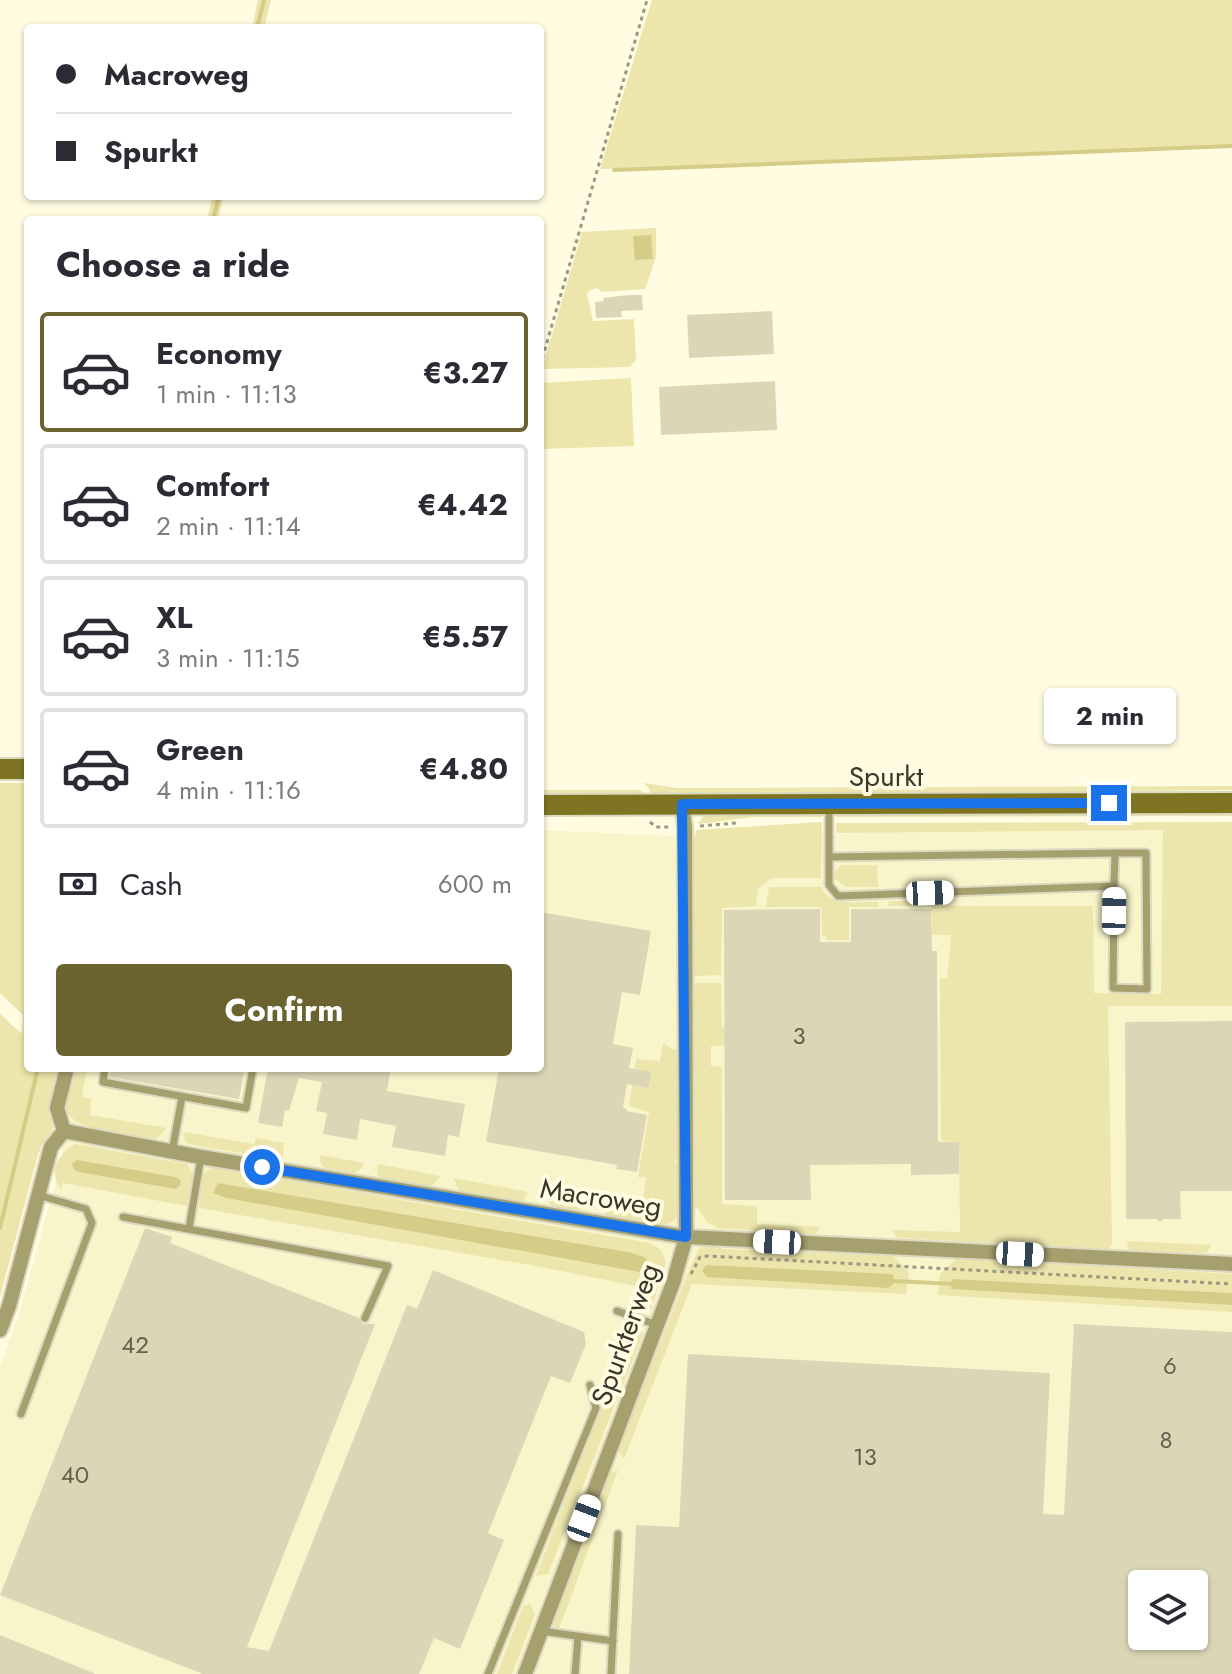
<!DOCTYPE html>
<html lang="en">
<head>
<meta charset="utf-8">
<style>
	body { margin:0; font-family:Jost,sans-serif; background:#f2f2f3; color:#2b2b33; height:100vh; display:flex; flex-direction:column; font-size:30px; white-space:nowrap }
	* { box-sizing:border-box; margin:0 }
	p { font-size:26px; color:#7c7c81 }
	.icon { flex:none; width:44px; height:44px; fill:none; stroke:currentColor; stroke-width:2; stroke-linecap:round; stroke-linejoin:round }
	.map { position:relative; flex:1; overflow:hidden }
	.details { position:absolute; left:24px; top:216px; width:520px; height:856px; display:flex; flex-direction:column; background:#fff; border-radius:8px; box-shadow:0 2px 6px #0004 }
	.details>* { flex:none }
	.banner { position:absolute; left:24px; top:24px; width:520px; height:176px; border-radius:8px; box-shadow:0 2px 6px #0004; display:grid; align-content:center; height:176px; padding:0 32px; background:#fff }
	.fabs { position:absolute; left:1128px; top:1570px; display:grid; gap:16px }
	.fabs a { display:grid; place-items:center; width:80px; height:80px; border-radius:8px; background:#fff; box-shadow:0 2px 6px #0004; font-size:40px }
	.end { position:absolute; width:36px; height:36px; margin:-18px; border:10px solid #1a73e8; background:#fff; box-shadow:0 0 0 4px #fff }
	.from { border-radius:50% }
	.bubble { position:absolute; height:56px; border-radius:8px; background:#fff; box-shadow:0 2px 6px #0004; font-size:26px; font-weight:700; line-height:56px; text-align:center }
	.car { position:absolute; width:24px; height:48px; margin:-24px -12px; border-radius:10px; box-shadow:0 0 6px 2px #0007; background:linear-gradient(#fff 24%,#345 0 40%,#fff 0 76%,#345 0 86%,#fff 0) }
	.banner b { display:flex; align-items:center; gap:28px; height:76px; font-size:30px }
	.banner b+b { border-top:2px solid #e1e1e2 }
	.banner i { width:20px; height:20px; background:#2b2b33 }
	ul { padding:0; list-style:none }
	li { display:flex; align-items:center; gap:24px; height:120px; margin:0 16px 12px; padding:0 16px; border:4px solid #e1e1e2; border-radius:8px }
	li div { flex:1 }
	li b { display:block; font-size:30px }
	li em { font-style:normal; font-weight:700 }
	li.on { border-color:#6a632f }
	li>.icon { width:72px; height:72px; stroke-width:1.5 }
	h2 { padding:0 32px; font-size:36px; line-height:96px }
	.pay { display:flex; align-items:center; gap:20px; height:88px; padding:0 32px; font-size:30px }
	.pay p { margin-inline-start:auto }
	.action { display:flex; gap:16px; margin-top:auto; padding:16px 32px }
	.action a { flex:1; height:92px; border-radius:8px; background:#6a632f; color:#fff; font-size:32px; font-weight:700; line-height:92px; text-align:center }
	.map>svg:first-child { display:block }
</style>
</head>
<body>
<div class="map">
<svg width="1232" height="1674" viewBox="0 0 1232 1674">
	<rect width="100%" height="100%" fill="#fffce1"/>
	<path fill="#f9f5cb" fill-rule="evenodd" d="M1232 822V1674H0V1367L20 1311 59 1169 79 1068H540V830L696 837 698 831 823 834ZM1142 1584H1194V1636H1142Z"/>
	<g fill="#ece5ac" fill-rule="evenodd">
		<path d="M258 0H271L264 28H252Z"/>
		<path d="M652 0H1232V145L600 169Z"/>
		<path d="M213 196H223L218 220H207Z"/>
		<path d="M656 228V257L645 289 602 292 597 288 590 290 587 294 593 321 634 319 636 360 630 367 542 369 582 232Z"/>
		<path d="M631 378 634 446 540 449V383Z"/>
		<path d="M0 783H28V1068H59L49 1107 53 1130 42 1144 37 1158 0 1297V1014L22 1034 23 1015 0 993Z"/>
		<path d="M643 783 677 788 1232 786V790L653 796 647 786Z"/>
		<path d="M540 790H640L646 795 540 796Z"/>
		<path d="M1232 809V816L836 817 839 810Z"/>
		<path d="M712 811 822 814V817H754L698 824 704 815Z"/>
		<path d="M822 822 821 878H771L758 889 756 906 722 908 721 975 694 976V839L696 830Z"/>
		<path d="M1232 822V1006H1108L1112 1244 1108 1249 898 1238 891 1230 960 1232 959 1142 941 1141 940 978 947 979 951 935H932L931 906H888L889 901H933L938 898 939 906H1093L1094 993 1161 994 1163 830 836 833V823Z"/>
		<path d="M841 865H877L878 887H846L835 879 834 873Z"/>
		<path d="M769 887H822C828 908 860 901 878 902L879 907H849V940H827L826 936H822L821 907H766Z"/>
		<path d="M694 983H721L722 1028 744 1029 743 1045 711 1046V1066L722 1067V1204L757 1206V1224L821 1227 815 1234 718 1228 707 1222 697 1207 695 1208Z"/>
		<path d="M663 1043 674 1050 679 1049 681 1158H676L675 1164 680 1165 681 1211H679L675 1220 664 1226 611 1219 606 1215 603 1206 631 1210 633 1197 643 1198 646 1178 638 1177 649 1112 629 1106 636 1059 660 1061Z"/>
		<path d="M73 1068H87L82 1097 91 1099 90 1115 166 1128 157 1139C133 1135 66 1132 65 1105 64 1094 71 1079 73 1068Z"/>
		<path d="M183 1132 254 1144 256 1138 284 1143 283 1157 281 1160 189 1144 185 1141Z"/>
		<path d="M75 1144 187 1164 193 1175 187 1206 63 1183 61 1190C48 1170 57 1156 75 1144Z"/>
		<path d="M320 1155 364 1163 362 1168 354 1173 325 1168 321 1164Z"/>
		<path d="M378 1164 441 1176 431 1187 381 1178 377 1173Z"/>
		<path d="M216 1168 650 1243 661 1250 666 1263 651 1310 639 1308 646 1288 531 1265 199 1208 203 1175 208 1169ZM218 1183 628 1252 638 1272 226 1198 217 1195Z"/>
		<path d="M454 1178 528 1192 523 1202 459 1192Z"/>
		<path d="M547 1196 585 1202 578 1212C565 1210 550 1211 547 1196Z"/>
		<path d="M1127 1241 1212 1245 1206 1253 1129 1250Z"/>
		<path d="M709 1245 724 1249 893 1256 909 1272 906 1294 692 1284 624 1459 618 1450 692 1263 699 1248ZM706 1265 894 1275 703 1269Z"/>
		<path d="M957 1258 1232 1274V1293L952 1279 951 1288 1232 1305V1312L938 1295 940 1274Z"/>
		<path d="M633 1324 639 1327 643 1334 548 1574 536 1576Z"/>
		<path d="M618 1470 559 1629 552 1624 609 1473Z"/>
		<path d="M530 1604 535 1614 512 1674H497L523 1606Z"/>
	</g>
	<g fill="#d5cc87">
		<path d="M651 235 653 259 635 260 633 236Z"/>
		<path d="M77 1160 175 1177 181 1180 180 1185 176 1189 79 1172 74 1170 72 1164Z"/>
		<path d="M218 1183 628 1252 644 1257 648 1262 646 1268 639 1272 226 1198 213 1193Z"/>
		<path d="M706 1265 890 1274 894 1275 893 1284 888 1288 707 1277 702 1271Z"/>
		<path d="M952 1279 1232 1293V1305L951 1289Z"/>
	</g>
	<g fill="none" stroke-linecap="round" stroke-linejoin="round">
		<g stroke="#d5cc87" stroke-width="4">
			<path d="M257 28 264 0"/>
			<path d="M614 170 1232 146"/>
			<path d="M213 220 219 196"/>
			<path d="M0 1228 38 1068"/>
			<path d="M893 1281 955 1284"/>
		</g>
	</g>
	<g fill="#dbd7b6" fill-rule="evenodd">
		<path d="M629 295H642L643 310 621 311 622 317 596 318 595 302 604 301 603 298Z"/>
		<path d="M772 311 774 354 689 358 687 315Z"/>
		<path d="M775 381 777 430 661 435 659 387Z"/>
		<path d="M820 909V942H851V909H931L932 951H937L938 1142H959V1174L911 1175V1164L810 1165 811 1200H725L724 910Z"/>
		<path d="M540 912 651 931 640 995 622 992 613 1044 633 1048 629 1068 651 1072 648 1088 627 1084 623 1108 627 1109V1111L647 1115 637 1172 616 1169 617 1165 486 1142 499 1068H540Z"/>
		<path d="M1232 1021V1191H1180L1181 1219H1163L1160 1222 1157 1219H1126L1125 1022Z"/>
		<path d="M111 1068H245L239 1099 110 1077Z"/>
		<path d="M268 1068H391L387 1091 465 1104 459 1137 448 1135 445 1156 392 1147 396 1126 360 1119 357 1140 323 1134 327 1113 316 1111 322 1082 299 1078 289 1111 285 1110 282 1127 258 1123Z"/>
		<path d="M145 1228 172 1237 170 1243 359 1318 363 1324H375L247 1647 269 1651 407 1305 417 1309 433 1270 584 1332 586 1344 570 1383 551 1376 488 1533 504 1540 460 1649 434 1638 419 1674H203L0 1595Z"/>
		<path d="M1074 1324 1232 1332V1674H629L636 1525 679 1527 688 1354 1050 1373 1043 1514 1064 1515ZM1142 1584H1194V1636H1142Z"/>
		<path d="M0 1635 96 1674H0Z"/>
	</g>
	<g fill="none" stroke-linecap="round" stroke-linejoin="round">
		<defs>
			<g id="lane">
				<path d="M829 806V885L838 896 1114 886 1113 988 1147 989 1146 853H1115L1114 886"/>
				<path d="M829 857 1115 853"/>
				<path d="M105 1068 103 1082 246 1108 253 1068"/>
				<path d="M172 1152 182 1097"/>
				<path d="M123 1217 388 1266 365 1318"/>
				<path d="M189 1228 201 1157"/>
				<path d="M617 1311 657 1325"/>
				<path d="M21 1414 92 1223 86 1209 38 1195"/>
				<path d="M541 1631 613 1641"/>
				<path d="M488 1674 596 1408 590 1385"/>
				<path d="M575 1674 578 1637"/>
				<path d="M611 1674 618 1534"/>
			</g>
			<g id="street">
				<path d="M64 1131 201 1157 686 1237 1232 1264"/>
				<path d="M0 1330 9 1306 51 1147 64 1131 57 1108 67 1068"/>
				<path d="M525 1674 673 1283 686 1237 685 827 682 804"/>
			</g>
			<g id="secondary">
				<path d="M0 769H28"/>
				<path d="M540 805 1232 803"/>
			</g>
		</defs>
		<use href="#lane" stroke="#dbd9c0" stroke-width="11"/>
		<use href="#street" stroke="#dbd9c0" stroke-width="18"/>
		<use href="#secondary" stroke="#dbd9c0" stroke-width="24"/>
		<g stroke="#9b9985" stroke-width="3" stroke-dasharray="4 4" stroke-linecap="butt">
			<path d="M540 366 647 0"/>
			<path d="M650 822 656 827H672"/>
			<path d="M700 826 736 823"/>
			<path d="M691 1274 700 1257 708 1256 1232 1284"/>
		</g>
		<use href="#lane" stroke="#a6a06f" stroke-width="7"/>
		<use href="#street" stroke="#a6a06f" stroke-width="14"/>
		<use href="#secondary" stroke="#7f7421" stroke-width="20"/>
	</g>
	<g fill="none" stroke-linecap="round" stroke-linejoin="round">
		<path stroke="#1a73e8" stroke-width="10" d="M262 1167 686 1237 682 804 1109 803"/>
	</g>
	<g text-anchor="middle" stroke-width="8" stroke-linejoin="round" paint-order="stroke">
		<g font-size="24" fill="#625f4d">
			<text x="799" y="1044">3</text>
			<text x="135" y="1353">42</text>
			<text x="1170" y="1374">6</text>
			<text x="1166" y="1448">8</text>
			<text x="865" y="1465">13</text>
			<text x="75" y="1483">40</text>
		</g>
		<g font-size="28" fill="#39372a" stroke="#fffce1">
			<text x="886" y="786">Spurkt</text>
			<text transform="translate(601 1197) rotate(9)" y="10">Macroweg</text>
			<text transform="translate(625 1334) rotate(-70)" y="10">Spurkterweg</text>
		</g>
	</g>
</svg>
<div class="fabs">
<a><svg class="icon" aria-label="layers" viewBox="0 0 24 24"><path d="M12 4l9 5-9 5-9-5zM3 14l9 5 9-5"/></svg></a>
</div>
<i class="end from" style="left:262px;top:1167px"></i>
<i class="end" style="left:1109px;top:803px"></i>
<div class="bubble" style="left:1044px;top:688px;width:132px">2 min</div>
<i class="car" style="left:930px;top:893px;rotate:88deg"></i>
<i class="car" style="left:1114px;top:911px;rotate:1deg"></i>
<i class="car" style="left:777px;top:1242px;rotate:273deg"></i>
<i class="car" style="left:1020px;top:1254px;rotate:93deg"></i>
<i class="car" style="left:584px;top:1518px;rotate:21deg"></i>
<div class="banner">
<b><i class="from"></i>Macroweg</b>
<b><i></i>Spurkt</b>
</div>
<section class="details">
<h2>Choose a ride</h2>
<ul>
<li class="on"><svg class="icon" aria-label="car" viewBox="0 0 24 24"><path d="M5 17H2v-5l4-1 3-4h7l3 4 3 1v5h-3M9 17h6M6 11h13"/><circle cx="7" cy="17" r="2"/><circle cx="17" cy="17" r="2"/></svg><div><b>Economy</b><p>1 min · 11:13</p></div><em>€3.27</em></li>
<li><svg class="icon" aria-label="car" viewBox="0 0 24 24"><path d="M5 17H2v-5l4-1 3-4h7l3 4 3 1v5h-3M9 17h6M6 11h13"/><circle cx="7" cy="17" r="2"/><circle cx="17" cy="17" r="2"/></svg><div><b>Comfort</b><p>2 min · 11:14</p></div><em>€4.42</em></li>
<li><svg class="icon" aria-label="car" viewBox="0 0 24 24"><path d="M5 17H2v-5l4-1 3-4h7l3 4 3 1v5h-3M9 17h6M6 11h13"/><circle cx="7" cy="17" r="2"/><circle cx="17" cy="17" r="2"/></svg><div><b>XL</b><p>3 min · 11:15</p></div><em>€5.57</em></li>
<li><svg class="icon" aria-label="car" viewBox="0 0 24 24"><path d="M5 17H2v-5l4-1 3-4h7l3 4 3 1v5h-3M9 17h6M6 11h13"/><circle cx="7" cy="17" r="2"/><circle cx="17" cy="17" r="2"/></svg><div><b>Green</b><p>4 min · 11:16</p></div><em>€4.80</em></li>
</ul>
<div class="pay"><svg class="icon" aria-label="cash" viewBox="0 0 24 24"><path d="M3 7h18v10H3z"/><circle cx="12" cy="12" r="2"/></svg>Cash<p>600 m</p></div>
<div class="action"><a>Confirm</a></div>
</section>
</div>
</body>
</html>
